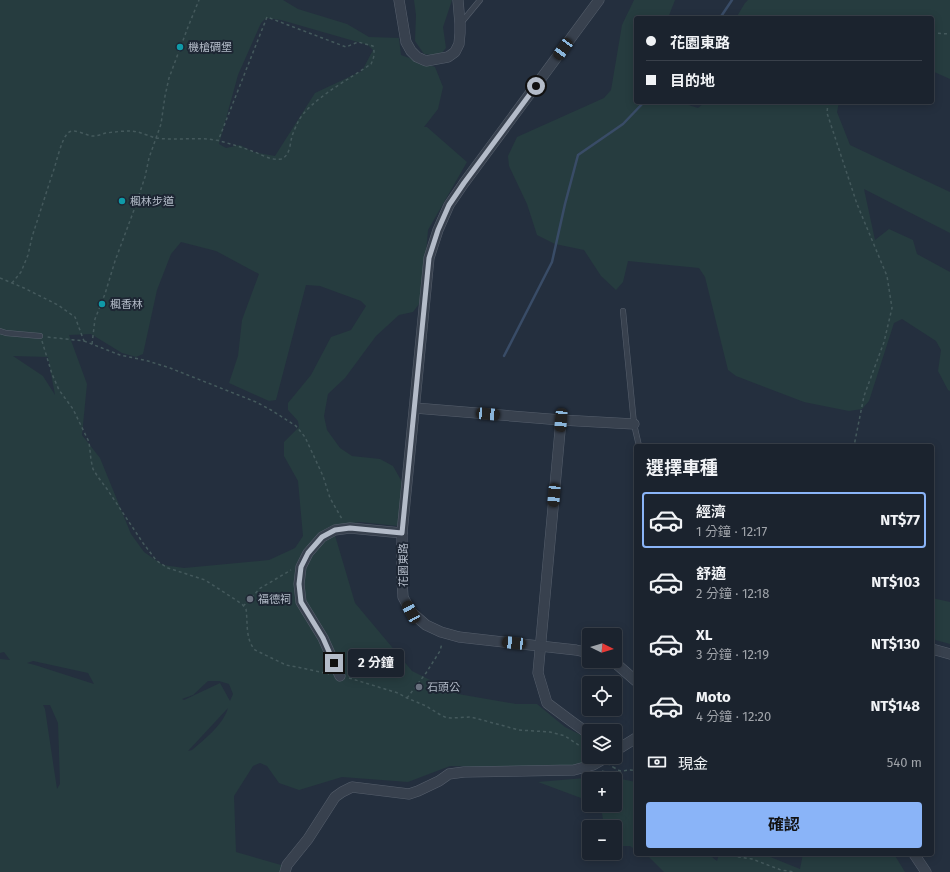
<!DOCTYPE html>
<html lang="zh-TW">
<head>
<meta charset="utf-8">
<style>
	body { margin:0; font-family:"Fira Sans","Noto Sans TC",sans-serif; background:#282f3a; color:#f1f3f6; height:100vh; display:flex; flex-direction:column; font-size:15px; white-space:nowrap }
	* { box-sizing:border-box; margin:0 }
	p { font-size:13px; color:#a0a4aa }
	.icon { flex:none; width:22px; height:22px; fill:none; stroke:currentColor; stroke-width:2; stroke-linecap:round; stroke-linejoin:round }
	.map { position:relative; flex:1; overflow:hidden }
	.details { position:absolute; left:634px; top:444px; width:300px; height:412px; display:flex; flex-direction:column; background:#1b232e; border-radius:4px; box-shadow:0 2px 10px #0003,0 0 0 1px #39404a }
	.details>* { flex:none }
	.guide { position:absolute; left:634px; top:16px; width:300px; height:88px; border-radius:4px; box-shadow:0 2px 10px #0003,0 0 0 1px #39404a; display:grid; align-content:center; height:88px; padding:0 12px; background:#1b232e }
	.needle { width:26px; rotate:95deg }
	.controls { position:absolute; left:582px; top:628px; display:grid; gap:8px }
	.controls a { display:grid; place-items:center; width:40px; height:40px; border-radius:4px; background:#1b232e; box-shadow:0 2px 10px #0003,0 0 0 1px #39404a; font-size:20px }
	.end { position:absolute; width:18px; height:18px; margin:-9px; border:5px solid #b4bcc9; background:#111; box-shadow:0 0 0 2px #111 }
	.from { border-radius:50% }
	.bubble { position:absolute; height:28px; border-radius:4px; background:#1b232e; box-shadow:0 2px 10px #0003,0 0 0 1px #39404a; font-size:13px; font-weight:700; line-height:28px; text-align:center }
	.car { position:absolute; width:12px; height:24px; margin:-12px -6px; border-radius:5px; box-shadow:0 0 3px 1px #0007; background:linear-gradient(#222 24%,#8ab4d8 0 40%,#222 0 76%,#8ab4d8 0 86%,#222 0) }
	.guide b { display:flex; align-items:center; gap:14px; height:38px; font-size:15px }
	.guide b+b { border-top:1px solid #39404a }
	.guide i { width:10px; height:10px; background:#f1f3f6 }
	ul { padding:0; list-style:none }
	li { display:flex; align-items:center; gap:12px; height:56px; margin:0 8px 6px; padding:0 4px; border:2px solid transparent; border-radius:4px }
	li div { flex:1 }
	li b { display:block; font-size:15px }
	li em { font-style:normal; font-weight:700 }
	li.on { border-color:#8ab4f8 }
	li>.icon { width:36px; height:36px; stroke-width:1.5 }
	h2 { padding:0 12px; font-size:18px; line-height:48px }
	.pay { display:flex; align-items:center; gap:10px; height:44px; padding:0 12px; font-size:15px }
	.pay p { margin-inline-start:auto }
	.button { display:flex; gap:8px; margin-top:auto; padding:8px 12px }
	.button a { flex:1; height:46px; border-radius:4px; background:#8ab4f8; color:#111; font-size:16px; font-weight:700; line-height:46px; text-align:center }
	.map>svg:first-child { display:block }
</style>
</head>
<body>
<div class="map">
<svg width="950" height="872" viewBox="0 0 950 872">
	<rect width="100%" height="100%" fill="#242f3e"/>
	<g fill="#263c3f" fill-rule="evenodd">
		<path d="M0 0H283L298 9 347 24 369 37 399 38 401 55 435 67 443 87 438 109 424 127H427L467 162 428 230 422 300 413 312 399 315 376 336 345 378 328 394 324 416 327 430 340 448 352 456 380 459 393 466 407 491 397 526 360 522 338 526 334 532 355 603 412 671 458 694 516 704H537L565 727 589 739V757H606L604 760 553 769 450 766 408 782 342 777 299 790 279 783 267 766 260 763 253 766 234 796 236 852 281 865 289 872H0V659L10 660 4 652 0 653ZM266 18 281 20 368 45 373 50 362 71 315 93 275 156 253 152 240 145 226 148 219 144 238 75 261 23ZM181 242 216 251 259 274 242 320 238 356 229 383 269 401 276 400 306 285 320 286 361 301 366 306 351 330 331 337 311 375 288 403V410L298 421 299 427 284 442V456L298 481 303 536 295 548 269 560 184 568 163 565 144 552 131 534 100 458 82 435 87 384 69 335 91 334 122 353 136 357 143 354 157 290 171 254ZM13 356 48 357 55 395 43 376ZM33 661 88 673 94 684 35 665 27 663ZM208 681H219L229 684 233 694 230 701 220 683 184 700 182 699 193 695ZM43 705H50L58 723 60 784 57 789 45 709ZM228 708C223 725 205 739 192 750L188 751Z"/>
		<path d="M414 0H452L443 27 446 48 439 56 424 54 415 41 416 15Z"/>
		<path d="M634 0H675L668 18H636V102H655L657 104 679 102 698 108 705 102H839L837 112 850 145 950 192V233L864 189 875 240 889 229 913 240 917 254 950 272V391L948 390 938 371 941 350 936 341 902 319 894 323 869 401 862 409 849 411 804 402 736 376 728 370 705 277 699 268 628 261 623 282 616 290 601 276 584 250 555 244 537 235 527 204 509 166 508 156 517 137 604 98 611 90 622 25Z"/>
		<path d="M748 0H950V79L932 71V18H736L745 3Z"/>
		<path d="M932 598 950 602V644L932 639Z"/>
		<path d="M585 778H616L636 782V850L630 846H615V827H604L601 806 599 805H615V779H589V801L538 782Z"/>
		<path d="M645 854H708L717 861 719 854H763L800 869 803 854H894L905 872H664L647 855Z"/>
	</g>
	<g fill="none" stroke-linecap="round" stroke-linejoin="round">
		<g stroke="#394c67" stroke-width="2.5">
			<path d="M720 18 732 0"/>
			<path d="M504 356 552 262 565 204 578 155 623 124 644 102"/>
		</g>
		<defs>
			<g id="lane">
				<path d="M461 23 480 0"/>
				<path d="M623 311 634 424 639 446"/>
				<path d="M0 331 6 333 40 336"/>
			</g>
			<g id="street">
				<path d="M399 0 406 42 411 51 417 57 426 61 448 57 455 52 459 44 460 33V24L458 0"/>
				<path d="M415 408 561 420 634 424"/>
				<path d="M561 420 538 673 547 703 571 721 589 734"/>
				<path d="M932 649 950 654"/>
				<path d="M589 653 576 650 459 637 441 632 426 625 411 612 403 597 402 580V533L429 258 438 230 449 205 464 183 599 0"/>
				<path d="M613 661 636 681"/>
				<path d="M340 676 323 638 301 602 299 584 301 567 308 553 322 537 335 530 350 528 402 533"/>
				<path d="M615 751 636 738"/>
				<path d="M914 854 926 872"/>
				<path d="M285 872 287 865 308 839 335 797 342 792 352 787 409 794 418 791 439 781 449 774 464 772 574 770 593 765 607 757"/>
			</g>
		</defs>
		<use href="#lane" stroke="#565f6c" stroke-width="6"/>
		<use href="#street" stroke="#565f6c" stroke-width="11"/>
		<g stroke="#44595c" stroke-width="1.5" stroke-dasharray="3 3" stroke-linecap="butt">
			<path d="M932 33 950 34"/>
			<path d="M828 102 827 113 857 204 887 276 892 308 884 342 864 396 854 446"/>
			<path d="M0 278 24 288 58 305 75 317 84 341 47 337"/>
			<path d="M12 283 21 272 28 255 32 237 52 175C56 165 61 139 68 133 74 127 88 137 94 136 98 136 102 134 106 133 114 132 122 131 130 131 139 131 148 136 156 138 177 141 199 136 220 141 231 144 241 147 252 151 261 154 271 161 281 159 290 156 290 144 292 136 294 131 296 126 298 122 308 101 351 78 371 64 374 58 375 53 373 46L358 42 346 47 267 17 218 141"/>
			<path d="M42 341 52 374 59 390 73 409 89 442 91 460 93 469 98 477 107 489 143 543 156 560 160 563 168 568 205 580 219 589 242 604 246 609C248 622 245 639 255 650L286 665 302 668 329 674"/>
			<path d="M84 341 120 355 148 361 170 368 256 402 271 410 296 426 305 437 323 476 330 498 342 519"/>
			<path d="M92 344 95 319 105 294 115 261 134 210 145 177 149 158 161 124 165 96 169 78 188 27 199 0"/>
			<path d="M243 606 249 601 259 589 291 570"/>
			<path d="M349 678 398 693 407 698 426 706 439 714 445 717 451 718 471 717 519 730 550 732 565 736 589 752"/>
			<path d="M407 698 426 673 440 651 442 643"/>
			<path d="M613 767 620 771C626 771 630 769 636 771"/>
			<path d="M602 771C608 773 614 772 620 771"/>
			<path d="M720 854 752 859 781 870 794 872"/>
		</g>
		<use href="#lane" stroke="#38414e" stroke-width="5"/>
		<use href="#street" stroke="#38414e" stroke-width="10"/>
		<path stroke="#44595c" stroke-width="1.5" stroke-dasharray="3 3" stroke-linecap="butt" d="M597 757 613 767"/>
	</g>
	<g fill="none" stroke-linecap="round" stroke-linejoin="round">
		<path stroke="#b4bcc9" stroke-width="5" d="M334 663 323 638 301 602 299 584 301 567 308 553 322 537 335 530 350 528 402 533 429 258 438 230 449 205 464 183 536 86"/>
	</g>
	<g fill="#0f9aa8" stroke="#1d2633" stroke-width="1.5">
		<circle cx="180" cy="47" r="4"/>
		<circle cx="122" cy="201" r="4"/>
		<circle cx="102" cy="304" r="4"/>
	</g>
	<g fill="#6b7280" stroke="#1d2633" stroke-width="1.5">
		<circle cx="250" cy="599" r="4"/>
		<circle cx="419" cy="687" r="4"/>
	</g>
	<g text-anchor="middle" stroke-width="4" stroke-linejoin="round" paint-order="stroke">
		<g font-size="11" fill="#b4bcc9" stroke="#1d2633" text-anchor="start">
			<text x="188" y="51">機槍碉堡</text>
			<text x="130" y="205">楓林步道</text>
			<text x="110" y="308">楓香林</text>
			<text x="258" y="603">福德祠</text>
			<text x="427" y="691">石頭公</text>
		</g>
		<g font-size="11" fill="#b4bcc9" stroke="#1d2633">
			<text transform="translate(403 565) rotate(-90)" y="4">花園東路</text>
		</g>
	</g>
</svg>
<div class="controls">
<a><svg class="needle" viewBox="-14 -14 28 28"><path d="M0-13l5 13h-10z" fill="#e53935"/><path d="M0 13l5-13h-10z" fill="#a0a4aa"/></svg></a>
<a><svg class="icon" aria-label="locate" viewBox="0 0 24 24"><circle cx="12" cy="12" r="6"/><path d="M12 2v4M12 18v4M2 12h4M18 12h4"/></svg></a>
<a><svg class="icon" aria-label="layers" viewBox="0 0 24 24"><path d="M12 4l9 5-9 5-9-5zM3 14l9 5 9-5"/></svg></a>
<a>+</a>
<a>−</a>
</div>
<i class="end from" style="left:536px;top:86px"></i>
<i class="end" style="left:334px;top:663px"></i>
<div class="bubble" style="left:348px;top:649px;width:56px">2 分鐘</div>
<i class="car" style="left:563px;top:49px;rotate:216deg"></i>
<i class="car" style="left:488px;top:414px;rotate:95deg"></i>
<i class="car" style="left:561px;top:420px;rotate:185deg"></i>
<i class="car" style="left:554px;top:495px;rotate:185deg"></i>
<i class="car" style="left:411px;top:612px;rotate:332deg"></i>
<i class="car" style="left:514px;top:643px;rotate:276deg"></i>
<div class="guide">
<b><i class="from"></i>花園東路</b>
<b><i></i>目的地</b>
</div>
<section class="details">
<h2>選擇車種</h2>
<ul>
<li class="on"><svg class="icon" aria-label="car" viewBox="0 0 24 24"><path d="M5 17H2v-5l4-1 3-4h7l3 4 3 1v5h-3M9 17h6M6 11h13"/><circle cx="7" cy="17" r="2"/><circle cx="17" cy="17" r="2"/></svg><div><b>經濟</b><p>1 分鐘 · 12:17</p></div><em>NT$77</em></li>
<li><svg class="icon" aria-label="car" viewBox="0 0 24 24"><path d="M5 17H2v-5l4-1 3-4h7l3 4 3 1v5h-3M9 17h6M6 11h13"/><circle cx="7" cy="17" r="2"/><circle cx="17" cy="17" r="2"/></svg><div><b>舒適</b><p>2 分鐘 · 12:18</p></div><em>NT$103</em></li>
<li><svg class="icon" aria-label="car" viewBox="0 0 24 24"><path d="M5 17H2v-5l4-1 3-4h7l3 4 3 1v5h-3M9 17h6M6 11h13"/><circle cx="7" cy="17" r="2"/><circle cx="17" cy="17" r="2"/></svg><div><b>XL</b><p>3 分鐘 · 12:19</p></div><em>NT$130</em></li>
<li><svg class="icon" aria-label="car" viewBox="0 0 24 24"><path d="M5 17H2v-5l4-1 3-4h7l3 4 3 1v5h-3M9 17h6M6 11h13"/><circle cx="7" cy="17" r="2"/><circle cx="17" cy="17" r="2"/></svg><div><b>Moto</b><p>4 分鐘 · 12:20</p></div><em>NT$148</em></li>
</ul>
<div class="pay"><svg class="icon" aria-label="cash" viewBox="0 0 24 24"><path d="M3 7h18v10H3z"/><circle cx="12" cy="12" r="2"/></svg>現金<p>540 m</p></div>
<div class="button"><a>確認</a></div>
</section>
</div>
</body>
</html>
